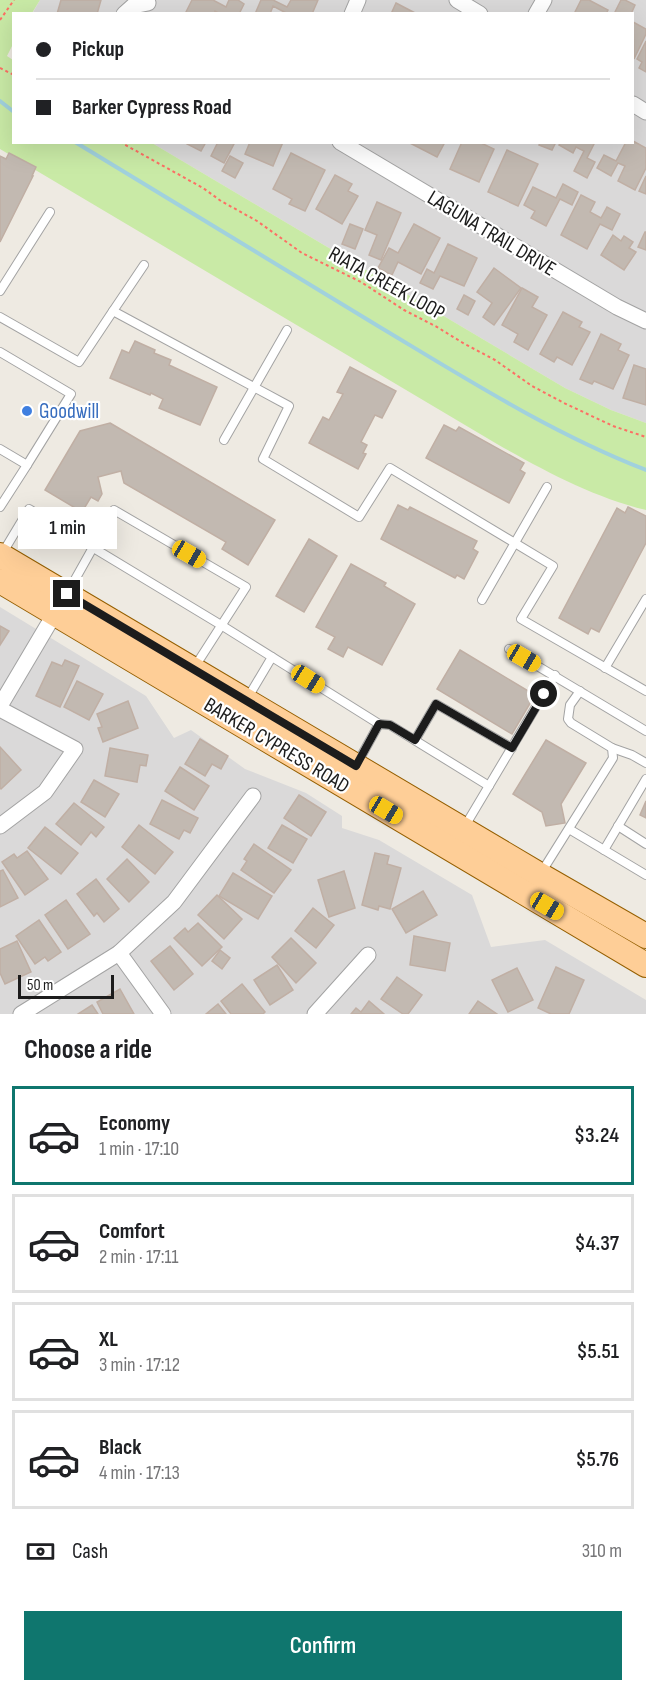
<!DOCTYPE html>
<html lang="en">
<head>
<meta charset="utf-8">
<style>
	body { margin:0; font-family:"Sofia Sans Condensed",sans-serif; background:#f2f2f2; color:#202124; height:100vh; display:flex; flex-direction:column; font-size:22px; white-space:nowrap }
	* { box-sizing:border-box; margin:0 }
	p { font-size:20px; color:#757577 }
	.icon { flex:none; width:33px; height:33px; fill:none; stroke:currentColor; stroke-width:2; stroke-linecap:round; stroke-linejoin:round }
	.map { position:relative; height:1014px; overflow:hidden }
	.drawer { display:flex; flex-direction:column; background:#fff; flex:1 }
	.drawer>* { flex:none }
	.hud { position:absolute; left:12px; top:12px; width:622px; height:132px; border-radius:0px; box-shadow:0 6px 24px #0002; display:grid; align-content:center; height:132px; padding:0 24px; background:#fff }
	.scale { position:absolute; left:18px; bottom:15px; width:96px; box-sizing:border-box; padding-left:6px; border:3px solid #1c1c1c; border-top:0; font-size:16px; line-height:21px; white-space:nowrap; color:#1c1c1c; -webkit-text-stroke:4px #fff; paint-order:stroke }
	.end { position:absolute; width:27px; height:27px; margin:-14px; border:8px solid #1c1c1c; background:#fff; box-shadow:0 0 0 3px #fff }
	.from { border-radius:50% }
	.bubble { position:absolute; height:42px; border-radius:0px; background:#fff; box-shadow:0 6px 24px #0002; font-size:20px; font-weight:600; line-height:42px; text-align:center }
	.car { position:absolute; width:18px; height:36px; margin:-18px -9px; border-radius:8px; box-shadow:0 0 4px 2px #0007; background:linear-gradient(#f5c518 24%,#345 0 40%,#f5c518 0 76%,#345 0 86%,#f5c518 0) }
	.hud b { display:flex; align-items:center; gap:21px; height:57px; font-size:22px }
	.hud b+b { border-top:2px solid #e0e0e0 }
	.hud i { width:15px; height:15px; background:#202124 }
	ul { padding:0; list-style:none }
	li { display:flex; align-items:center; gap:18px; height:99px; margin:0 12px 9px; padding:0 12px; border:3px solid #e0e0e0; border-radius:0px }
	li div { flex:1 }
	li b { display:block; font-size:22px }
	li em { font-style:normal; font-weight:600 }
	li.current { border-color:#0f766e }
	li>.icon { width:54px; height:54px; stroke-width:1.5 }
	h2 { padding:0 24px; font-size:27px; line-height:72px }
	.pay { display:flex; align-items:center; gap:15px; height:66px; padding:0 24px; font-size:22px }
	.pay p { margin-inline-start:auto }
	.primary-button { display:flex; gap:12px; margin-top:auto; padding:12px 24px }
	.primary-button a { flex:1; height:69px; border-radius:0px; background:#0f766e; color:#fff; font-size:24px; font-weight:600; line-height:69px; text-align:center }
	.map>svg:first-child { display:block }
</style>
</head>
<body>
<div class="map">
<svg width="646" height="1014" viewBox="0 0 646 1014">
	<rect width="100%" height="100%" fill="#eeeae2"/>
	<g fill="#dad9d9">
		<path d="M40 0H646V423L611 410 565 388 152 143 633 142V14H32Z"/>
		<path d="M0 607 146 696 174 738 191 730 245 769 306 793 342 816V828L379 840 472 895 491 947 545 940 646 1000V1014H0Z"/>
	</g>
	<path fill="#c9eaa6" d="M0 0H40L32 13 14 14 13 44 7 56 13 60 14 142 152 143 565 388 611 410 646 423V510C593 497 545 471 497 444L0 149Z"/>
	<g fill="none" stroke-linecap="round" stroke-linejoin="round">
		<g stroke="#a1d1dd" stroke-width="4">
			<path d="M0 101 14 112"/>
			<path d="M75 142C176 204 277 265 378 326 465 378 551 433 646 470"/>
		</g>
	</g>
	<g fill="#c2b9b1" stroke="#c0afa4" stroke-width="1.5">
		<path d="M61 0H101L97 14H57Z"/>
		<path d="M192 0H213L226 7 229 0H238L244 4 239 14H220L215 11 214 14H185Z"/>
		<path d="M261 0H273L287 7 291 0H318L312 14H288L273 6 270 14H255Z"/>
		<path d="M581 0H589L608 10 606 14H574Z"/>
		<path d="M621 0H625L635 5 631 14H614Z"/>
		<path d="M396 3 417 14H391Z"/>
		<path d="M633 22 646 29V34L634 59Z"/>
		<path d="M646 41V72L639 68 642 62 637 59Z"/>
		<path d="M633 141 646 148V168L635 190 618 181 625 166 618 163 611 176 597 168 604 155 616 161 626 142H633Z"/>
		<path d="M188 142H206L201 151 187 144Z"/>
		<path d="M218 142H235L224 163 211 156Z"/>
		<path d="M250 142H283L273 166 245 154Z"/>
		<path d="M408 142H445L437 157Z"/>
		<path d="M462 142H479L494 149 479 182 450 169Z"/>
		<path d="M540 142H556L552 150 539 145Z"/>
		<path d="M561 142H595L587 158 595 162 587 178 574 171 584 151 576 147 573 153 559 145Z"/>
		<path d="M507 150 538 164 518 206 488 192Z"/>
		<path d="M9 153 36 167 32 176H33L0 242V156L6 159Z"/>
		<path d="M291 153 325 170 305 211 289 204 292 199 273 189Z"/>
		<path d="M230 156 243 163 235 178 222 171Z"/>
		<path d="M335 175 352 184 348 191 358 196 342 224 316 209Z"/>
		<path d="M646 176V194L639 191Z"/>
		<path d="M563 184 578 192 572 205 560 199 546 226 531 218 535 211 524 205 533 187 556 198Z"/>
		<path d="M581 195 595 202 590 212 601 218 607 207 620 214 612 230 600 224 587 249 561 235Z"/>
		<path d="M377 202 401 213 381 260 369 255 377 235 365 230Z"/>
		<path d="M350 224 363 229 355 249 342 244Z"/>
		<path d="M414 224 440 238 421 274 398 262 392 275 378 268 389 248 398 253Z"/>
		<path d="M645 232H646V250L638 247Z"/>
		<path d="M613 235 621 241 624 236 633 242 629 248 636 252 624 270 601 255Z"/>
		<path d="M448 244 477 258 464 286 440 276 433 289 420 283 427 269 434 273Z"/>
		<path d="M494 268 521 288 494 325 483 317 492 303 477 292Z"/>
		<path d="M522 288 538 297 532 307 547 315 528 350 514 342 518 334 502 325Z"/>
		<path d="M464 295 475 301 468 315 457 309Z"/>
		<path d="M563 312 582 322 579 327 590 332 572 365 557 357 554 362 540 354Z"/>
		<path d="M601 334 621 344 618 350 629 355 613 389 594 381 592 384 580 379Z"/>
		<path d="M135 341 155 350 154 353 171 360 169 365 217 387 200 425 159 408 163 399 151 393 150 395 110 378 122 350 129 353Z"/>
		<path d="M634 365 646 369V405L623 398Z"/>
		<path d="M350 367 396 391 382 418 375 415 361 442 367 445 363 453 366 454 358 469 309 443 323 417 329 420 343 394 337 392Z"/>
		<path d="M110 423 275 520 248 565 222 549 226 542 124 483 121 471 98 477 102 494 98 501 91 497 82 512 45 490 80 431Z"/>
		<path d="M444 425 456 431 459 427 524 463 520 470 525 473 509 503 426 458Z"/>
		<path d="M398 505 408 510 410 507 477 541 473 549 478 552 464 579 457 575 455 578 381 539Z"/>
		<path d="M628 507 646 516V543L599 632 591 628 588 634 559 618 617 508 625 513Z"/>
		<path d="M309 539 337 556 304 612 276 596Z"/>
		<path d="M351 564 386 583 384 586 415 604 382 665 348 647 343 657 328 649 335 637 316 627Z"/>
		<path d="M0 626 9 631 0 645Z"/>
		<path d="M460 650 535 695 512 734 437 689Z"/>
		<path d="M65 660 79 666 60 707 36 696 52 662 62 666Z"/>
		<path d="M77 681 103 694 89 720 64 707Z"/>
		<path d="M128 701 138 728 103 742 98 728 102 727 97 714Z"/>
		<path d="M200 739 228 756 221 769 212 764 205 776 185 764Z"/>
		<path d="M546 740 586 763 561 804 565 823 546 826 542 812 513 794Z"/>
		<path d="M0 747 21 770 1 789 0 788Z"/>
		<path d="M110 748 148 755 146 766 140 765 137 782 105 776Z"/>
		<path d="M180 767 209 786 194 810 165 791Z"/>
		<path d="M94 780 119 794 105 817 81 802Z"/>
		<path d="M299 795 326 812 311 836 284 818Z"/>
		<path d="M162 800 198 818 190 833 184 830 179 839 150 824Z"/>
		<path d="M646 801V818L640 815Z"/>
		<path d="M74 803 104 827 96 837 91 832 81 845 56 824Z"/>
		<path d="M139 825 173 852 155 874 122 847Z"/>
		<path d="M282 825 307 839 293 863 268 848Z"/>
		<path d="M45 827 78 853 61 874 28 848Z"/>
		<path d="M254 844 291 870 274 893 241 870 247 861 244 859Z"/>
		<path d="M27 851 48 879 25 895 2 862 14 854 17 858Z"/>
		<path d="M375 853 389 856 387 864 401 868 390 909 379 906 378 910 362 905Z"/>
		<path d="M127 859 149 882 129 902 107 879Z"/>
		<path d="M3 870 18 898 0 907V871Z"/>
		<path d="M344 871 355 908 329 917 318 880Z"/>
		<path d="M233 873 272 896 258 919 219 896Z"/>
		<path d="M96 879 119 909 104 922 97 913 94 916 77 894Z"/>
		<path d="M423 891 437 915 406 933 392 909Z"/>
		<path d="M217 895 242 919 224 939 198 915Z"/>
		<path d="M66 900 90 934 68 949 45 915Z"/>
		<path d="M313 908 334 925 316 948 295 931Z"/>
		<path d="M39 920 61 952 48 961 45 957 35 964 16 936Z"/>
		<path d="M198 923 222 947 202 966 174 938 185 928 188 932Z"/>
		<path d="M414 936 450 943 445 971 410 965Z"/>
		<path d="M291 938 316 963 296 983 272 957Z"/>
		<path d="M17 941 31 972 5 984 0 973V949Z"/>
		<path d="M170 946 193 974 174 990 151 961Z"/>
		<path d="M220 950 230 958 222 969 212 961Z"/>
		<path d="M277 965 293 990 270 1005 254 980Z"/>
		<path d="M556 967 584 980 569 1014H551L538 1008Z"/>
		<path d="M517 968 533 1000 508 1012 492 980Z"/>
		<path d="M397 977 422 995 408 1014H403L381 999Z"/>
		<path d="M242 984 265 1012 263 1014H231L221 1001Z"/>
		<path d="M120 989 134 1014H103L97 1002Z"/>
		<path d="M369 1001 384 1014H351L356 1008 361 1012Z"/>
		<path d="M478 1001 497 1014H469Z"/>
		<path d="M218 1004 226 1014H206Z"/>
		<path d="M92 1005 98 1014H78Z"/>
	</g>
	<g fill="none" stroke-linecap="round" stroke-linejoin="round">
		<defs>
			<g id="service">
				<path d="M0 291 50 212"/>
				<path d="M113 311 144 265"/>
				<path d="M0 317 79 362 113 311 289 406 263 459 359 517 390 468 553 566 521 619 646 691"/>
				<path d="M0 352 71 394 27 465"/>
				<path d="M224 440 287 330"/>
				<path d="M0 449 27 465 0 507"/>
				<path d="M2 554 29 509 221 625 379 724 358 762"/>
				<path d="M68 592 114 510 246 587 194 668"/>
				<path d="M482 600 547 487"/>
				<path d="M509 649 646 731"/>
				<path d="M605 668 646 599"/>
				<path d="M247 699 272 657"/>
				<path d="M379 724 390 725 489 786"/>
				<path d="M415 740 436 704 512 748"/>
				<path d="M612 748 632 755 646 763"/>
				<path d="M465 826 555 675"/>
				<path d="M618 826 646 844"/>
				<path d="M569 829 646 875"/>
				<path d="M604 850 646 779"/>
				<path d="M541 873 613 758 612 748 571 723 568 719 570 705 580 691"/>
			</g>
			<g id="minor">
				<path d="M457 0 480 14"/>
				<path d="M124 14 133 6 148 3"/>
				<path d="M352 14 358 0"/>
				<path d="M536 14 544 0"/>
				<path d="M633 104 646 112"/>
				<path d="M340 142 617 307 646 321"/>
				<path d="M0 706 58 608"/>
				<path d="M0 709 75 749 45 792 0 826"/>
				<path d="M119 953 163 1014"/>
				<path d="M21 1014 119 953 174 902 253 796"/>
				<path d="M315 1014 368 955"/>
			</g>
			<g id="primary">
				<path d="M0 555 540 875 646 936"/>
				<path d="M0 581 646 965"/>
			</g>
		</defs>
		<use href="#service" stroke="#a3a3a3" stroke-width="10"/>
		<use href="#minor" stroke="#a3a3a3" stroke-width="17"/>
		<use href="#primary" stroke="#955f00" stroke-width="26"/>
		<g stroke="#fd6f64" stroke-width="2" stroke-dasharray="3 3" stroke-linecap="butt">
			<path d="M0 20 14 0"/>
			<path d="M0 68 14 75"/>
			<path d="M120 142 203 188 221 201 257 221 302 253 361 282 404 310 437 327 463 343 495 360 532 386 564 403 613 426 646 437"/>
		</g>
		<use href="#service" stroke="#fff" stroke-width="8"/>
		<use href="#minor" stroke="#fff" stroke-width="15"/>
		<use href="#primary" stroke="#fece97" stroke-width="24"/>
	</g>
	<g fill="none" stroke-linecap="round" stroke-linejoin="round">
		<path stroke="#1c1c1c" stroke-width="8" d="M67 594 356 766 379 724 390 725 415 740 436 704 512 748 544 694"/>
	</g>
	<circle fill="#3f7fe0" stroke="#fff" stroke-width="2" cx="27" cy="411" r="6"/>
	<g text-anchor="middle" stroke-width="4.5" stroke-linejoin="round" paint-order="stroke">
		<g font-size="21" fill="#1c1c1c" stroke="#fff">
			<text transform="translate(492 233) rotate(31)" y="7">LAGUNA TRAIL DRIVE</text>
			<text transform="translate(387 283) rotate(29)" y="7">RIATA CREEK LOOP</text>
			<text transform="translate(277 745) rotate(31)" y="7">BARKER CYPRESS ROAD</text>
		</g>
		<g font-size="21" fill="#366cbe" stroke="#fff" text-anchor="start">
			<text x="39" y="418">Goodwill</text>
		</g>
	</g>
</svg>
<div class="scale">50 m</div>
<i class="end from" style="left:544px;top:694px"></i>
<i class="end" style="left:67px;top:594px"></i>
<div class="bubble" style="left:18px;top:507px;width:99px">1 min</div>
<i class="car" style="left:189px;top:554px;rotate:120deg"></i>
<i class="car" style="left:524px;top:658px;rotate:120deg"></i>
<i class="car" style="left:308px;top:679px;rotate:122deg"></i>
<i class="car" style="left:386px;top:810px;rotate:121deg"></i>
<i class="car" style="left:547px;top:906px;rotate:121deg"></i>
<div class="hud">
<b><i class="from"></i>Pickup</b>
<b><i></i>Barker Cypress Road</b>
</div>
</div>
<section class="drawer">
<h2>Choose a ride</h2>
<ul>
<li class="current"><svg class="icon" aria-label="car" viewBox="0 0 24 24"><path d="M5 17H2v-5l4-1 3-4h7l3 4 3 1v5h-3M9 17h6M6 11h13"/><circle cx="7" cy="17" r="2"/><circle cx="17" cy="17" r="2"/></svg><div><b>Economy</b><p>1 min · 17:10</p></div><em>$3.24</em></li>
<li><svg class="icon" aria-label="car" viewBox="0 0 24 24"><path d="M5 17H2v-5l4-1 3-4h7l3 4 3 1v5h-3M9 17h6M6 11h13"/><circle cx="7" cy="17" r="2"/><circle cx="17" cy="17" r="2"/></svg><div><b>Comfort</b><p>2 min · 17:11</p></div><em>$4.37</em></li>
<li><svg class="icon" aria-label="car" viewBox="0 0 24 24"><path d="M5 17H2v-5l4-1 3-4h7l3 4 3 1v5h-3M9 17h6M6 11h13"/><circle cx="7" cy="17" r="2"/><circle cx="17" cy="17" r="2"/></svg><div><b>XL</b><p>3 min · 17:12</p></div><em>$5.51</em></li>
<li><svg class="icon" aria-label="car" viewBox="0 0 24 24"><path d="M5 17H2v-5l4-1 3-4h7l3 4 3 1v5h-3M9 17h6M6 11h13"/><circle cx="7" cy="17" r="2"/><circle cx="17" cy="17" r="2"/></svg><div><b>Black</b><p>4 min · 17:13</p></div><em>$5.76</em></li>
</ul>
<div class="pay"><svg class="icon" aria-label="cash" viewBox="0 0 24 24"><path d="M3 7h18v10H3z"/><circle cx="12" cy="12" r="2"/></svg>Cash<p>310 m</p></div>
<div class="primary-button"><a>Confirm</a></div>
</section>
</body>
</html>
